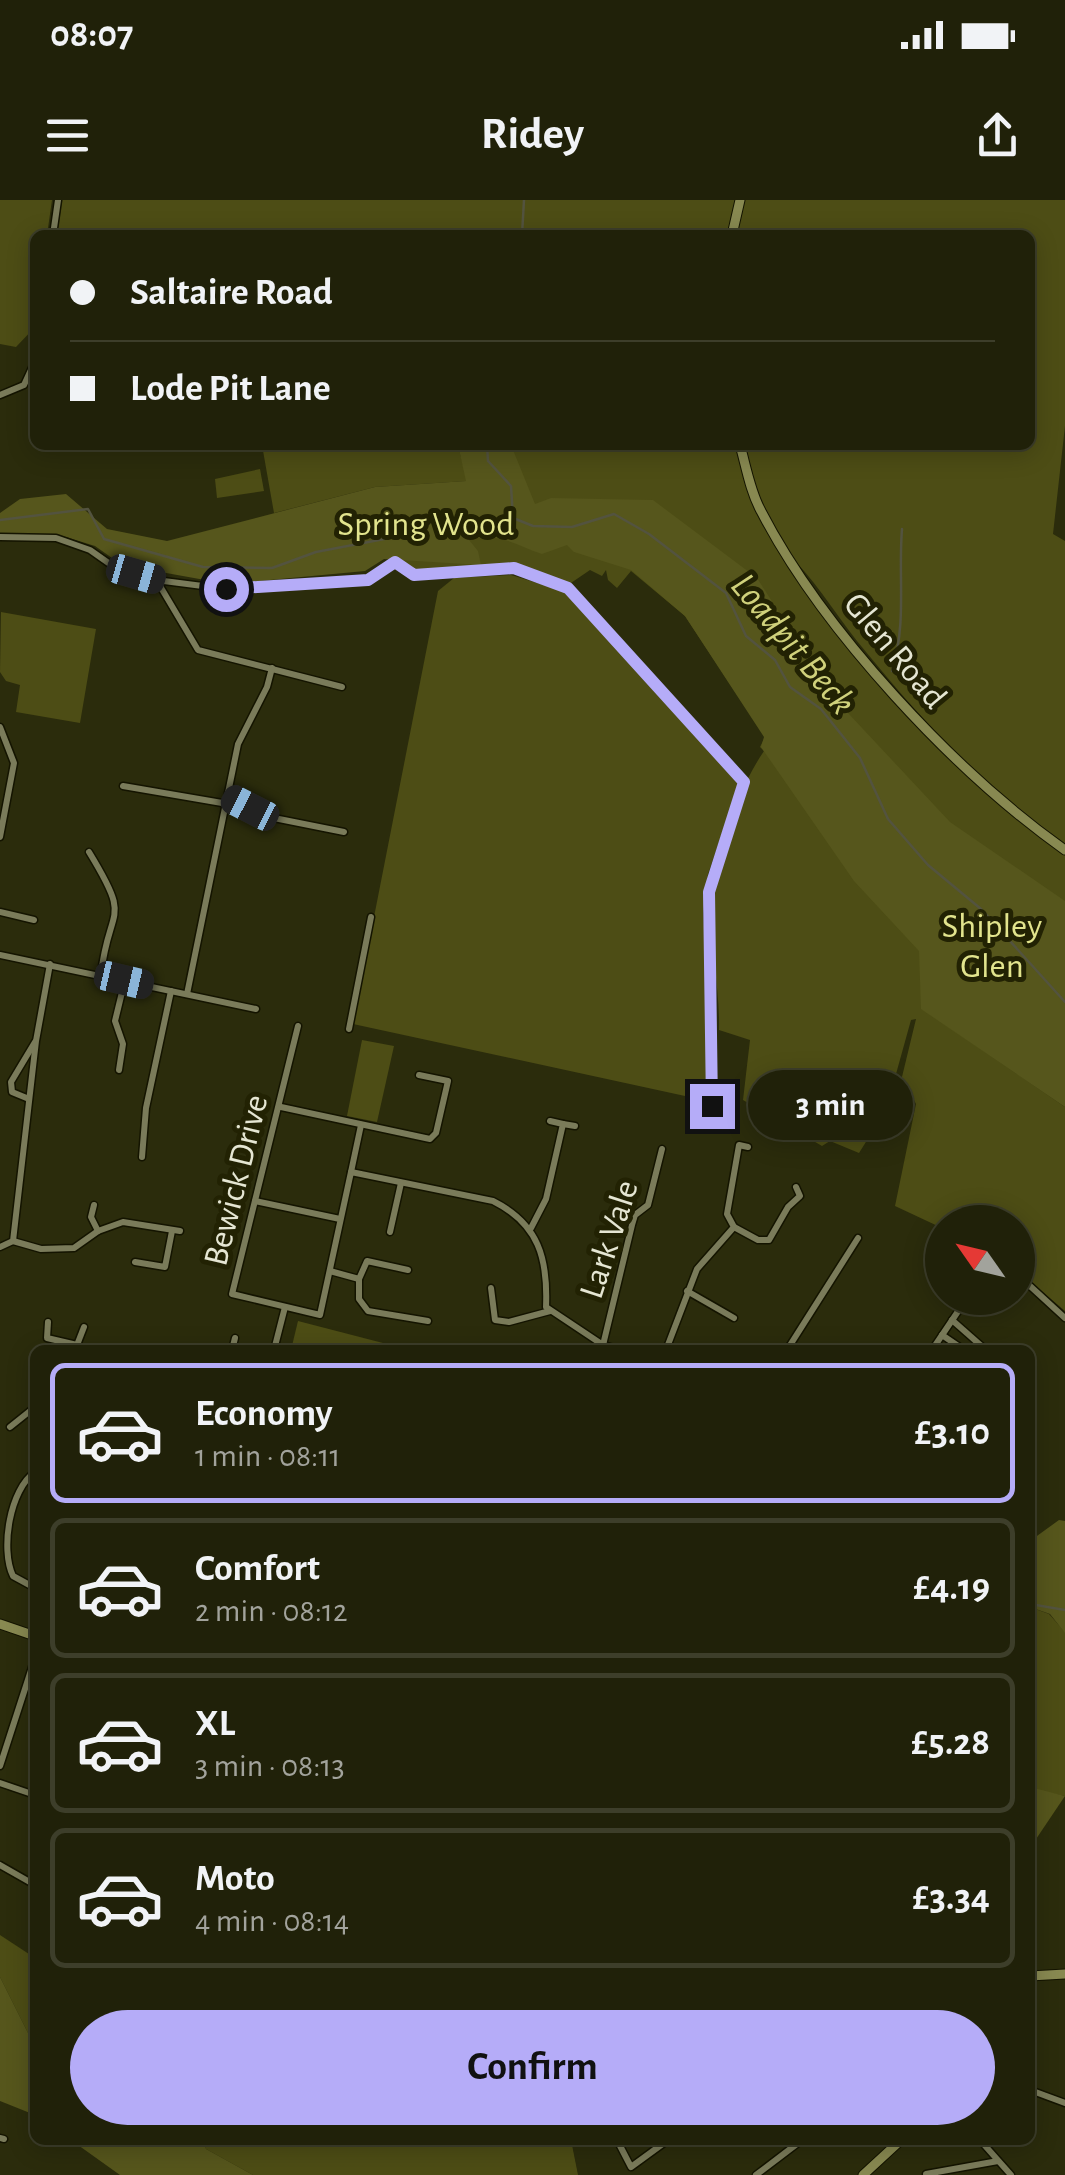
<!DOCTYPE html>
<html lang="en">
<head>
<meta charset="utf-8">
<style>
	body { margin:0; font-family:"Alegreya Sans",sans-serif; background:#282912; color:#f1f3f6; height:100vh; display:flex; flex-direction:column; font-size:38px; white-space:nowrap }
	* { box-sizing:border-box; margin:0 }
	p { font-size:32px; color:#a2a39c }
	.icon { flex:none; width:55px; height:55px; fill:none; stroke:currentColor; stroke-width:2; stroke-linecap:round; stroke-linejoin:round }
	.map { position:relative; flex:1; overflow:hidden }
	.details { position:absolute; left:30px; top:1145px; width:1005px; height:800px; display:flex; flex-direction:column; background:#202109; border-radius:15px; box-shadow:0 5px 25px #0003,0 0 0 2px #3d3e2a }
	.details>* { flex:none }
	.top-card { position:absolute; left:30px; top:30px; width:1005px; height:220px; border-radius:15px; box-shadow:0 5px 25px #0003,0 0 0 2px #3d3e2a; display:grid; align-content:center; height:220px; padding:0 40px; background:#202109 }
	.needle { width:65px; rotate:304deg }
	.fabs { position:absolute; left:925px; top:1005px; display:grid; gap:20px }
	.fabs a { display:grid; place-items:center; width:110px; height:110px; border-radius:50%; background:#202109; box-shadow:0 5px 25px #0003,0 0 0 2px #3d3e2a; font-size:50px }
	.end { position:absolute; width:45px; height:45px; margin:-22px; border:12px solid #b5acf8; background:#111; box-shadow:0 0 0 5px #111 }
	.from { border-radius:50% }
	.bubble { position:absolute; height:70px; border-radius:35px; background:#202109; box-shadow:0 5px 25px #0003,0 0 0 2px #3d3e2a; font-size:32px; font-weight:700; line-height:70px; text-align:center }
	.car { position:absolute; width:30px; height:60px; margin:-30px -15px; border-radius:12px; box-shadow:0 0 8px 2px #0007; background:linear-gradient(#222 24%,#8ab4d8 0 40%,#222 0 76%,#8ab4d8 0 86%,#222 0) }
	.top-card b { display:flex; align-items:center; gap:35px; height:95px; font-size:38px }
	.top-card b+b { border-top:2px solid #3d3e2a }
	.top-card i { width:25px; height:25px; background:#f1f3f6 }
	ul { padding:18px 0 0; list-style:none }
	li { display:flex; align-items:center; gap:30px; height:140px; margin:0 20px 15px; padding:0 20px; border:5px solid #3d3e2a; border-radius:15px }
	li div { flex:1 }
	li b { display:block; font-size:38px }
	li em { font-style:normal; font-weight:700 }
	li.current { border-color:#b5acf8 }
	li>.icon { width:90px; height:90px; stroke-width:1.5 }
	.button { display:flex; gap:20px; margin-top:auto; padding:20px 40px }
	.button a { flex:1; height:115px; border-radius:60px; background:#b5acf8; color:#111; font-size:40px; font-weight:700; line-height:115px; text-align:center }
	.status { display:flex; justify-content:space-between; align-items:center; height:70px; padding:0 50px; background:#202109; direction:ltr }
	.status svg { height:28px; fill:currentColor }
	header { display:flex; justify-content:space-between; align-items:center; height:130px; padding:0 40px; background:#202109; font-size:45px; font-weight:700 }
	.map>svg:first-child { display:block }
</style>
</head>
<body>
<div class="status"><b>08:07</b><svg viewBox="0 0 49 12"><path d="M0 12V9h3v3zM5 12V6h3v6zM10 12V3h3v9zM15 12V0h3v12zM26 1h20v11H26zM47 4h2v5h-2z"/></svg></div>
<header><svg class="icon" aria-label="menu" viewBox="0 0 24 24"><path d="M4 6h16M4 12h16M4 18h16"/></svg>Ridey<svg class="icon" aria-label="share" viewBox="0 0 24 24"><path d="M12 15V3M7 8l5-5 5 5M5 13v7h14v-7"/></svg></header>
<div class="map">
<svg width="1065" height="1975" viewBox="0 0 1065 1975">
	<rect width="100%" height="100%" fill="#2b2c0c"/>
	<g fill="#4d4d15">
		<path d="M0 0H52L47 35H35V127L16 147 0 144Z"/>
		<path d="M62 0H1065V226L1053 334 1065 341V645C988 592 925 524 866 452 841 423 821 388 795 361 819 408 853 444 887 483 942 547 994 607 1065 653V897L921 808 1065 907V1111L1018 1071V1022H942V1028L895 1006 916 904 912 896 900 893 907 887 901 881 916 819 911 820 886 910 859 953 830 941 822 946 743 900 750 840 719 830C720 791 711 752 711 713 713 661 736 592 764 551L760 547 765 537 685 416 631 371 617 388 608 380 606 370 602 376 590 370 568 385 506 366 418 373 407 370 400 361 446 338 496 245H1030V35H57Z"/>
		<path d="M262 245H458L467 281 375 287 274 313Z"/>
		<path d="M260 269 264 291 217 298 215 279Z"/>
		<path d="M511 375 567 392 739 583 708 674 703 713 710 807 708 901 353 824 438 391 454 378Z"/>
		<path d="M1 412 96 429 80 523 16 512 20 485 6 481 0 472Z"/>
		<path d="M362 840 394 846 377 922 347 916Z"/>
		<path d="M298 1121 410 1150H291Z"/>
		<path d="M1030 1407 1049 1414 1065 1432V1596L1030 1589Z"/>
		<path d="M0 1735 35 1758V1847L0 1777Z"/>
		<path d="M203 1940H571L578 1975H253L206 1949Z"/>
	</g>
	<g fill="#56561c">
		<path d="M458 245H511L535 304 551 298 653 300 757 378 834 498 950 622 1065 701V907L921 809 919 751 854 681 761 547 764 537 685 416 631 370 574 352 567 345 542 354C518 346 497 331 469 340L478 351 481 365 384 359 365 371 227 384 122 365 95 346 66 337 0 333V313L20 299 66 294 107 329 167 341 375 287 466 281Z"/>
		<path d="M1059 1320 1065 1321V1433L1050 1414 1030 1407V1341Z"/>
		<path d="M1030 1587 1065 1596 1030 1648Z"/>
		<path d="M0 1777 35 1847V1915L0 1901Z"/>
		<path d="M71 1940H203L206 1949 253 1975H120Z"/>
	</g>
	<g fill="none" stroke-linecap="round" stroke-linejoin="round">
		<g stroke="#53533f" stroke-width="2.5">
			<path d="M522 35 524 0"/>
			<path d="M487 245 488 261 511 286 513 318"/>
			<path d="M0 320 88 309 104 339 203 367 272 368 316 352 421 332 436 316 469 326 513 318 533 326 572 327 614 314 649 334 726 393 746 436 775 460 790 487 821 509 860 558 888 619 928 665 981 709 1065 802"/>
			<path d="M892 471C907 423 898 377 902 329"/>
			<path d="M1030 1404 1065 1410"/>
		</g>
		<defs>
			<g id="street">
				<path d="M53 35 58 0"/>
				<path d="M0 195 24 185 35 161"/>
				<path d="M0 337 56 338 90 350 117 369 156 380 226 389 367 380 395 362 414 375 515 368 568 388 743 582 709 692 712 906"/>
				<path d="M157 381 198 450 342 487"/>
				<path d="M0 527 14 563 0 637"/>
				<path d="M123 586 228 604"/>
				<path d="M230 597 269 617 344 632"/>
				<path d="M89 652C133 724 109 704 101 774"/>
				<path d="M0 712 34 720"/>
				<path d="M0 755 256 809"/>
				<path d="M187 794 238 544 267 487 272 468"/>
				<path d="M298 826 232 1094 320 1115 351 972 493 1001C539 1024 548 1059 546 1107L603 1145 622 1150"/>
				<path d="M349 829 371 717"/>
				<path d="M119 870 123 844 115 821 125 780"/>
				<path d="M29 899 12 892 11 882 35 842"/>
				<path d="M281 907 430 939 436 933 448 881 419 875"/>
				<path d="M563 924 575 926"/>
				<path d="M142 957 146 908 171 791"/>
				<path d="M351 972 361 925"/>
				<path d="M255 1001 340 1019"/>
				<path d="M94 1005 91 1017 98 1031"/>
				<path d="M734 1027 758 1040H769L788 1007 800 996 796 987"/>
				<path d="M531 1028 546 999 563 924 550 921"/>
				<path d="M390 1032 401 983"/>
				<path d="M13 1041 41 1049 74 1048 98 1031 123 1022 180 1031"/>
				<path d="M0 1047 13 1041 36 841 50 764"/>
				<path d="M135 1062 165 1067 172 1031"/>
				<path d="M330 1071 359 1079V1099L368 1111 428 1121"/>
				<path d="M1018 1075 1065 1118"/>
				<path d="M359 1079 367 1061 408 1070"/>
				<path d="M491 1088 495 1120 509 1122 550 1111"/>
				<path d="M687 1091 734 1118"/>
				<path d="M952 1120 986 1150"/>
				<path d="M48 1122 47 1138 77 1145 78 1150"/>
				<path d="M942 1135 964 1150"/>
				<path d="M77 1145 84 1127"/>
				<path d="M603 1145 632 1025 635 1015 648 1005 662 949"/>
				<path d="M232 1150 235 1138"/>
				<path d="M274 1150 285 1107"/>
				<path d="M666 1150 697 1069 734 1027 727 1014 739 945 748 947"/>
				<path d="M787 1150 858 1038"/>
				<path d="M932 1150 967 1098"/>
				<path d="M1030 1174 1031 1173"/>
				<path d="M10 1227 35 1207"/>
				<path d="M35 1272C10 1289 0 1349 13 1376L35 1388"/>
				<path d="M0 1566 35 1458"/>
				<path d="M0 1583 35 1595"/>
				<path d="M0 1665 35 1685"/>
				<path d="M1030 1890 1065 1903"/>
				<path d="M0 1938 4 1939"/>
				<path d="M617 1940 631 1967 668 1940"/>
				<path d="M980 1940 1011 1975"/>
				<path d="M926 1974 998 1961"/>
				<path d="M756 1975 802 1940"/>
			</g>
			<g id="secondary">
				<path d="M732 35 740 0"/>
				<path d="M740 245C746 266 750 291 761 311 823 431 955 572 1065 650"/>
				<path d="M0 1424 35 1436"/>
				<path d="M1030 1776 1065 1774"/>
				<path d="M863 1975 901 1940"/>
			</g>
		</defs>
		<use href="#street" stroke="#141400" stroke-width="9"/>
		<use href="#secondary" stroke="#141400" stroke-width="11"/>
		<use href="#street" stroke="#7a7b5a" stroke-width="6"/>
		<use href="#secondary" stroke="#888951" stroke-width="9"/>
	</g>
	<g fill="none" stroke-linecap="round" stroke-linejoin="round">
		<path stroke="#b5acf8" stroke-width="12" d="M226 389 368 380 395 362 414 375 514 368 568 388 744 582 709 692 712 906"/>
	</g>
	<g text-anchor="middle" stroke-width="10" stroke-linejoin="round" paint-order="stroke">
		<g font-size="35" fill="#e2e48d" stroke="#222203">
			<text x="426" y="335">Spring Wood</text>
			<text x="992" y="737">Shipley<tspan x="992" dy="40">Glen</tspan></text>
		</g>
		<g font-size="35" fill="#e5e6d3" stroke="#222203">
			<text transform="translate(896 450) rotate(50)" y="12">Glen Road</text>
			<text transform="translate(235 980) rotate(-76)" y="12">Bewick Drive</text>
			<text transform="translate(608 1039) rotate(-72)" y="12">Lark Vale</text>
		</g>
		<g font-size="38" font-style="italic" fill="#d0d17b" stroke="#222203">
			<text transform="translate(794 443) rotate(50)" y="13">Loadpit Beck</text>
		</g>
	</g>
</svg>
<div class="fabs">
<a><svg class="needle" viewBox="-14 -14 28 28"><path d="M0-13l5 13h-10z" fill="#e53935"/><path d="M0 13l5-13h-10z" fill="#a2a39c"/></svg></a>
</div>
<i class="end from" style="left:226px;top:389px"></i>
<i class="end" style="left:712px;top:906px"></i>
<div class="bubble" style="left:748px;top:870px;width:165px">3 min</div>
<i class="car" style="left:136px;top:374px;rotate:106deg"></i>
<i class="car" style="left:250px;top:608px;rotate:297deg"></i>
<i class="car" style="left:124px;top:780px;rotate:103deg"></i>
<div class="top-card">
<b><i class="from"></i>Saltaire Road</b>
<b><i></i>Lode Pit Lane</b>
</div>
<section class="details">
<ul>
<li class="current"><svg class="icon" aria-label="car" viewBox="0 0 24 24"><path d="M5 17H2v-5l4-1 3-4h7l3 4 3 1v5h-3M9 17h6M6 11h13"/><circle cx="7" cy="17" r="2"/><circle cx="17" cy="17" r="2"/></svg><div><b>Economy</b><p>1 min · 08:11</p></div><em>£3.10</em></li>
<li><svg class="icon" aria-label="car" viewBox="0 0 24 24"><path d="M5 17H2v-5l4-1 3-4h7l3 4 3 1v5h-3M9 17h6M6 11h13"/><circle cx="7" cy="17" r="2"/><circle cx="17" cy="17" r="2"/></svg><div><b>Comfort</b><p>2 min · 08:12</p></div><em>£4.19</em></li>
<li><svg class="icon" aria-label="car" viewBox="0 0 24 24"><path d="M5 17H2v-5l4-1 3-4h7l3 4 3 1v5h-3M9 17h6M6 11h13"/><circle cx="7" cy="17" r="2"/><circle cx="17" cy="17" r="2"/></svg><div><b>XL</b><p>3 min · 08:13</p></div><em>£5.28</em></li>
<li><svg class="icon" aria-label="car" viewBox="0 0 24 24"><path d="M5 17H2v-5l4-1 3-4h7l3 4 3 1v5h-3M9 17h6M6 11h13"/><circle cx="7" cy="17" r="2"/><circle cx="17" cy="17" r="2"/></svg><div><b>Moto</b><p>4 min · 08:14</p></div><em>£3.34</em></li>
</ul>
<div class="button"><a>Confirm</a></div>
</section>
</div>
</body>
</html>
